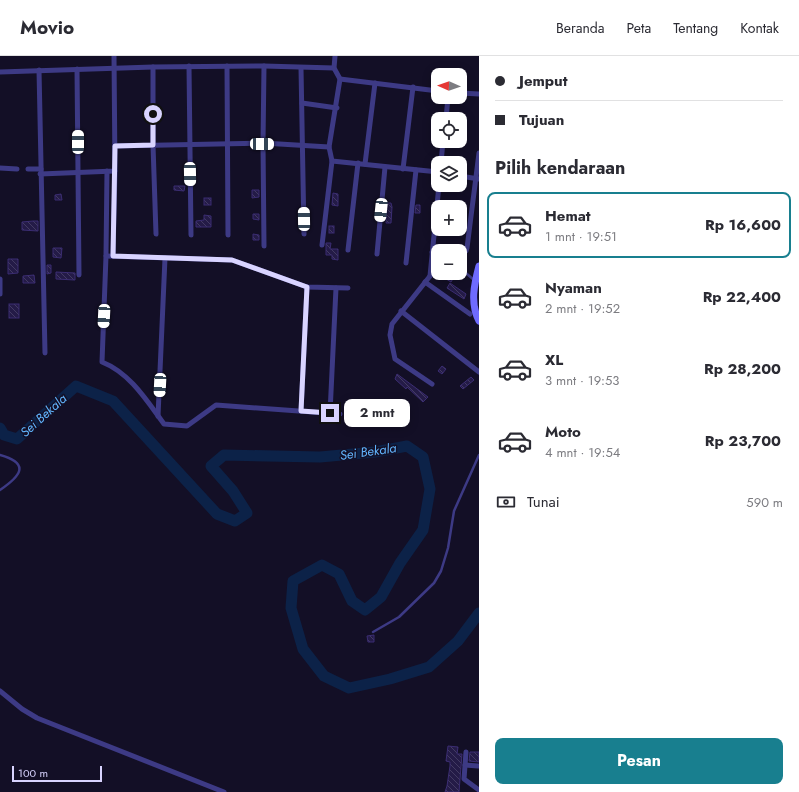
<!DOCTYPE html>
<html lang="id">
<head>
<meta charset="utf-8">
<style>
	body { margin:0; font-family:Jost,sans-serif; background:#f2f2f3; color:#2b2b33; height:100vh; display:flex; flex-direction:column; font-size:15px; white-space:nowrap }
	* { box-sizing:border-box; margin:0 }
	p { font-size:13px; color:#7c7c81 }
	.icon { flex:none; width:22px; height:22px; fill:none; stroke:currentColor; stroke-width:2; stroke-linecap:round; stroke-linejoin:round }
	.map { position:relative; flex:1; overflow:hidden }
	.details { display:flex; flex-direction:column; background:#fff; width:320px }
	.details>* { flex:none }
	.banner { display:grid; align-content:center; height:88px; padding:0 16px; background:#fff }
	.needle { width:26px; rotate:272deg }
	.fabs { position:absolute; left:431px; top:12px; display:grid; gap:8px }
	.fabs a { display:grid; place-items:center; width:36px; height:36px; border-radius:8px; background:#fff; box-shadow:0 2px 10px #0003; font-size:20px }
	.scale { position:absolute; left:12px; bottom:10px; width:90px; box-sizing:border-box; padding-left:4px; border:2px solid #d9d4ff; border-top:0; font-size:11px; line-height:14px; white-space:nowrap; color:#d9d4ff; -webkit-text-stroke:3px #130f26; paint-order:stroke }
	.end { position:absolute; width:18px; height:18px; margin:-9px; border:5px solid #d9d4ff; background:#111; box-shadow:0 0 0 2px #111 }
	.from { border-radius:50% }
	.bubble { position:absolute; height:28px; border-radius:8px; background:#fff; box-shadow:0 2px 10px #0003; font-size:13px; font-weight:700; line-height:28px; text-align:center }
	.car { position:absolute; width:12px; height:24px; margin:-12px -6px; border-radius:5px; box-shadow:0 0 3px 1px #0007; background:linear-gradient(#fff 24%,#345 0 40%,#fff 0 76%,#345 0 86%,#fff 0) }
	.banner b { display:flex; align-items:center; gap:14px; height:38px; font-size:15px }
	.banner b+b { border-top:1px solid #e1e1e2 }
	.banner i { width:10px; height:10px; background:#2b2b33 }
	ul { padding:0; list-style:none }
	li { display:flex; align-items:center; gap:12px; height:66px; margin:0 8px 6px; padding:0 8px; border:2px solid transparent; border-radius:8px }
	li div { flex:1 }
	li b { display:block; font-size:15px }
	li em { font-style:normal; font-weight:700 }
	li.active { border-color:#187f8f }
	li>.icon { width:36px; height:36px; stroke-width:1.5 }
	h2 { padding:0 16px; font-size:18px; line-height:48px }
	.pay { display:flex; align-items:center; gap:10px; height:44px; padding:0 16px; font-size:15px }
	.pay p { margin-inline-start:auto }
	.action { display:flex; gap:8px; margin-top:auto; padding:8px 16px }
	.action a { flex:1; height:46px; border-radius:8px; background:#187f8f; color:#fff; font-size:16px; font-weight:700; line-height:46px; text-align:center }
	header { display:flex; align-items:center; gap:24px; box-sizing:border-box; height:56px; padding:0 20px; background:#fff; border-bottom:1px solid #e1e1e2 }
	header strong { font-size:19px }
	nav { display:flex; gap:22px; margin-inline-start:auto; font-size:14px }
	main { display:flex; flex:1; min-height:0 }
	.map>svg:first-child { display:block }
</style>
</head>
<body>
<header>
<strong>Movio</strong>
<nav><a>Beranda</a><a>Peta</a><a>Tentang</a><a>Kontak</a></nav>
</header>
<main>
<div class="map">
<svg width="479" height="736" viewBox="0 0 479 736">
	<defs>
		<pattern id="building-back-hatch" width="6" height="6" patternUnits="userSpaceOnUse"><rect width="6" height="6" fill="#241b47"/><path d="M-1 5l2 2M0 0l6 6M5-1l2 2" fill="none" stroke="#433b63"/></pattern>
	</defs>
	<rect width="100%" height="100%" fill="#130f26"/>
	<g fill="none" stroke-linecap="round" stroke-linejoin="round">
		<path stroke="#0c2248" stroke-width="11" d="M0 372 4 379 17 383 76 330 113 345 217 458 235 465 247 457 233 435 211 410 224 399 320 401 375 396 407 390 423 401 430 433 423 474 400 507 381 541 365 554 352 545 339 518 322 509 293 525 291 552 303 593 324 620 349 632 390 623 429 611 458 585 479 557"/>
	</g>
	<g fill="url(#building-back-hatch)" stroke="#3b2d73">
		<path d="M174 130H185L184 135 174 134Z"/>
		<path d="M252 134H259V141L252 142Z"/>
		<path d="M333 137 338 138V150L332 149Z"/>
		<path d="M61 138 62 144H55V139Z"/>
		<rect x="204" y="142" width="7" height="7"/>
		<path d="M387 147H391L392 151 391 167H386Z"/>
		<path d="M416 149H420V157H415Z"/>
		<path d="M253 158H259V164L253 163Z"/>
		<path d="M204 159 211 160V171H196V165L204 164Z"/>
		<path d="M33 165H38V175L22 174V166Z"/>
		<rect x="329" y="170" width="5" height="7"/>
		<path d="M253 178 259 179V184H253Z"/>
		<path d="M326 187H331L330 193H338V204L332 203V199H326Z"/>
		<path d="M53 192H62L61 202 53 201Z"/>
		<path d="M8 203H18V217L8 218Z"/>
		<path d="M47 209H51V217L47 218Z"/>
		<path d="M56 216 75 217V224L56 223Z"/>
		<path d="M446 217 455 219 451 226 443 221Z"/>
		<path d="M34 219 35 227H23V220Z"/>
		<path d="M450 227 466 238 464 243 447 232Z"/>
		<rect x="9" y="248" width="10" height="14"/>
		<path d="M442 310 446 313 442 318 438 315Z"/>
		<path d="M397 318 428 341 423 346 407 331 406 333 395 323Z"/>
		<path d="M471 321 474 324 463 333 460 330Z"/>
		<path d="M374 579V586H368L367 580Z"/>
		<path d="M448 690 458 691 457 698H462L459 736H445L447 730 450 710V706L446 705Z"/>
		<path d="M470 696H479V706L469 705Z"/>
	</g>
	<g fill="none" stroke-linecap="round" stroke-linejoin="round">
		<g stroke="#3d3a85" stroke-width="2.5">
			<path d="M460 212 474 224"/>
			<path d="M0 399C32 408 19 421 0 434"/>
			<path d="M373 576 399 561 434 527 441 515 448 492 454 455 479 399"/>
		</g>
		<g stroke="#3d3a85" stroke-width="5">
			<path d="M335 0 334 12 340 23 329 91 332 105 438 116"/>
			<path d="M189 10 191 179"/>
			<path d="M227 10 228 179"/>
			<path d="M264 10 263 87 264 190"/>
			<path d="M153 11V89L156 178"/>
			<path d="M301 12 304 178"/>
			<path d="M77 13 79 219"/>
			<path d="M39 14 45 297"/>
			<path d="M0 16 153 11 264 10 334 12"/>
			<path d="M340 23 438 35"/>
			<path d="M460 37 479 38"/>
			<path d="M302 47 337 52"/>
			<path d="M446 63 448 41"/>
			<path d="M115 90 263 87 329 91"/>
			<path d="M441 107 443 85"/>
			<path d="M365 108 375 27"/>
			<path d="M0 112 17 113"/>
			<path d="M28 113H41"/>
			<path d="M403 113 413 31"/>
			<path d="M107 115 106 200 102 306C130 317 147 345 164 368L187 370 216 349 340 358"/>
			<path d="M40 118 115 115 114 0"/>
			<path d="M460 120 479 123"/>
			<path d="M322 189 332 105"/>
			<path d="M348 194 358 107"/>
			<path d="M432 196 438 197"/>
			<path d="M460 197 466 195 467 192 479 97"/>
			<path d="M377 198 385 111"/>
			<path d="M106 200 232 204 307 231 348 232"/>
			<path d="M113 200 115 115"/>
			<path d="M406 207 416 114"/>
			<path d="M430 220 439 129"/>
			<path d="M0 223V238"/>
			<path d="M425 226 470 258"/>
			<path d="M401 255 479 316"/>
			<path d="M432 328 395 303 390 279 392 268 438 210"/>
			<path d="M301 355 307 231"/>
			<path d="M330 357 336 232"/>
			<path d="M158 360 165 202"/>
			<path d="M0 635 22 653 37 662 224 736"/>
			<path d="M466 696 464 723 479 734"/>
			<path d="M465 709 478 710"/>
		</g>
		<path stroke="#6f6bff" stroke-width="7" d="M479 210C474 229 470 247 479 265"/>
	</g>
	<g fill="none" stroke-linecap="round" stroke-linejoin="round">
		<path stroke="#d9d4ff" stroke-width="5" d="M153 58V89L115 90 113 200 232 204 307 231 301 355 330 357"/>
	</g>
	<g text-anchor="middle" stroke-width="3" stroke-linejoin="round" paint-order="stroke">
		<g font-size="13" font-style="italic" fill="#62b6ff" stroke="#130f26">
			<text transform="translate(43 359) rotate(-42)" y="5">Sei Bekala</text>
			<text transform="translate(368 395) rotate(-8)" y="5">Sei Bekala</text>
		</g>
	</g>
</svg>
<div class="fabs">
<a><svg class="needle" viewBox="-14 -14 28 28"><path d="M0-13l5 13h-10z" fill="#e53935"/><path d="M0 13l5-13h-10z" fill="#7c7c81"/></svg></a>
<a><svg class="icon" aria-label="locate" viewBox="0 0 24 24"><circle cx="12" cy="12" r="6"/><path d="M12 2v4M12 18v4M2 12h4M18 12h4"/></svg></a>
<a><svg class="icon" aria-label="layers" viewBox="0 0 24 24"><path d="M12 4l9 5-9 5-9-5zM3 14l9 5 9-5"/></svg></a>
<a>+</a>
<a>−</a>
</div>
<div class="scale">100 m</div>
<i class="end from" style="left:153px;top:58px"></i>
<i class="end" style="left:330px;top:357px"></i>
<div class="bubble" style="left:344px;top:343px;width:66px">2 mnt</div>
<i class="car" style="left:78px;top:86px;rotate:0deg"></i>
<i class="car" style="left:262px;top:88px;rotate:91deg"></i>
<i class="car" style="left:190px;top:118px;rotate:179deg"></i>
<i class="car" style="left:381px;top:154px;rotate:186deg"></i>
<i class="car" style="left:304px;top:163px;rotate:359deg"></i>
<i class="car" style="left:104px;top:260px;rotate:183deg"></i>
<i class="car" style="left:160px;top:329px;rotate:183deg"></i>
</div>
<section class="details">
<div class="banner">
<b><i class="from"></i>Jemput</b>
<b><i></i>Tujuan</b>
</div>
<h2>Pilih kendaraan</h2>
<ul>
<li class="active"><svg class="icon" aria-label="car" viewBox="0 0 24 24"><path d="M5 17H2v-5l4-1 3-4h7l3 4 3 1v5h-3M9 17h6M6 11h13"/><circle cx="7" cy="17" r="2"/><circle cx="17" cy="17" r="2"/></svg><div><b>Hemat</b><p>1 mnt · 19:51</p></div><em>Rp 16,600</em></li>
<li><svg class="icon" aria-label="car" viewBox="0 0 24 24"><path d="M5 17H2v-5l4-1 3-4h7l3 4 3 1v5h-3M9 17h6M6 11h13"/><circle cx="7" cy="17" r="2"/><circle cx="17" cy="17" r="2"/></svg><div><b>Nyaman</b><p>2 mnt · 19:52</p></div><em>Rp 22,400</em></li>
<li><svg class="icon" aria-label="car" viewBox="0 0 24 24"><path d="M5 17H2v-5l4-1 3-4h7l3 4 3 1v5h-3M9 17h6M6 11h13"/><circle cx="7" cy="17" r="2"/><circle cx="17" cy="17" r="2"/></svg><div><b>XL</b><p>3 mnt · 19:53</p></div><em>Rp 28,200</em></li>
<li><svg class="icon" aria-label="car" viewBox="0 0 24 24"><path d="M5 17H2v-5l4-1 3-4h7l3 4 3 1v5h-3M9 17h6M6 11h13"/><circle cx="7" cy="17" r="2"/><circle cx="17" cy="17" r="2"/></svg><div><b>Moto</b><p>4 mnt · 19:54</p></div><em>Rp 23,700</em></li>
</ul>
<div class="pay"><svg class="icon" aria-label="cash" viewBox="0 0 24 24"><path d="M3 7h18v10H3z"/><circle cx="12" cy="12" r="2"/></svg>Tunai<p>590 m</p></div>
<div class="action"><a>Pesan</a></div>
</section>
</main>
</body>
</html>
